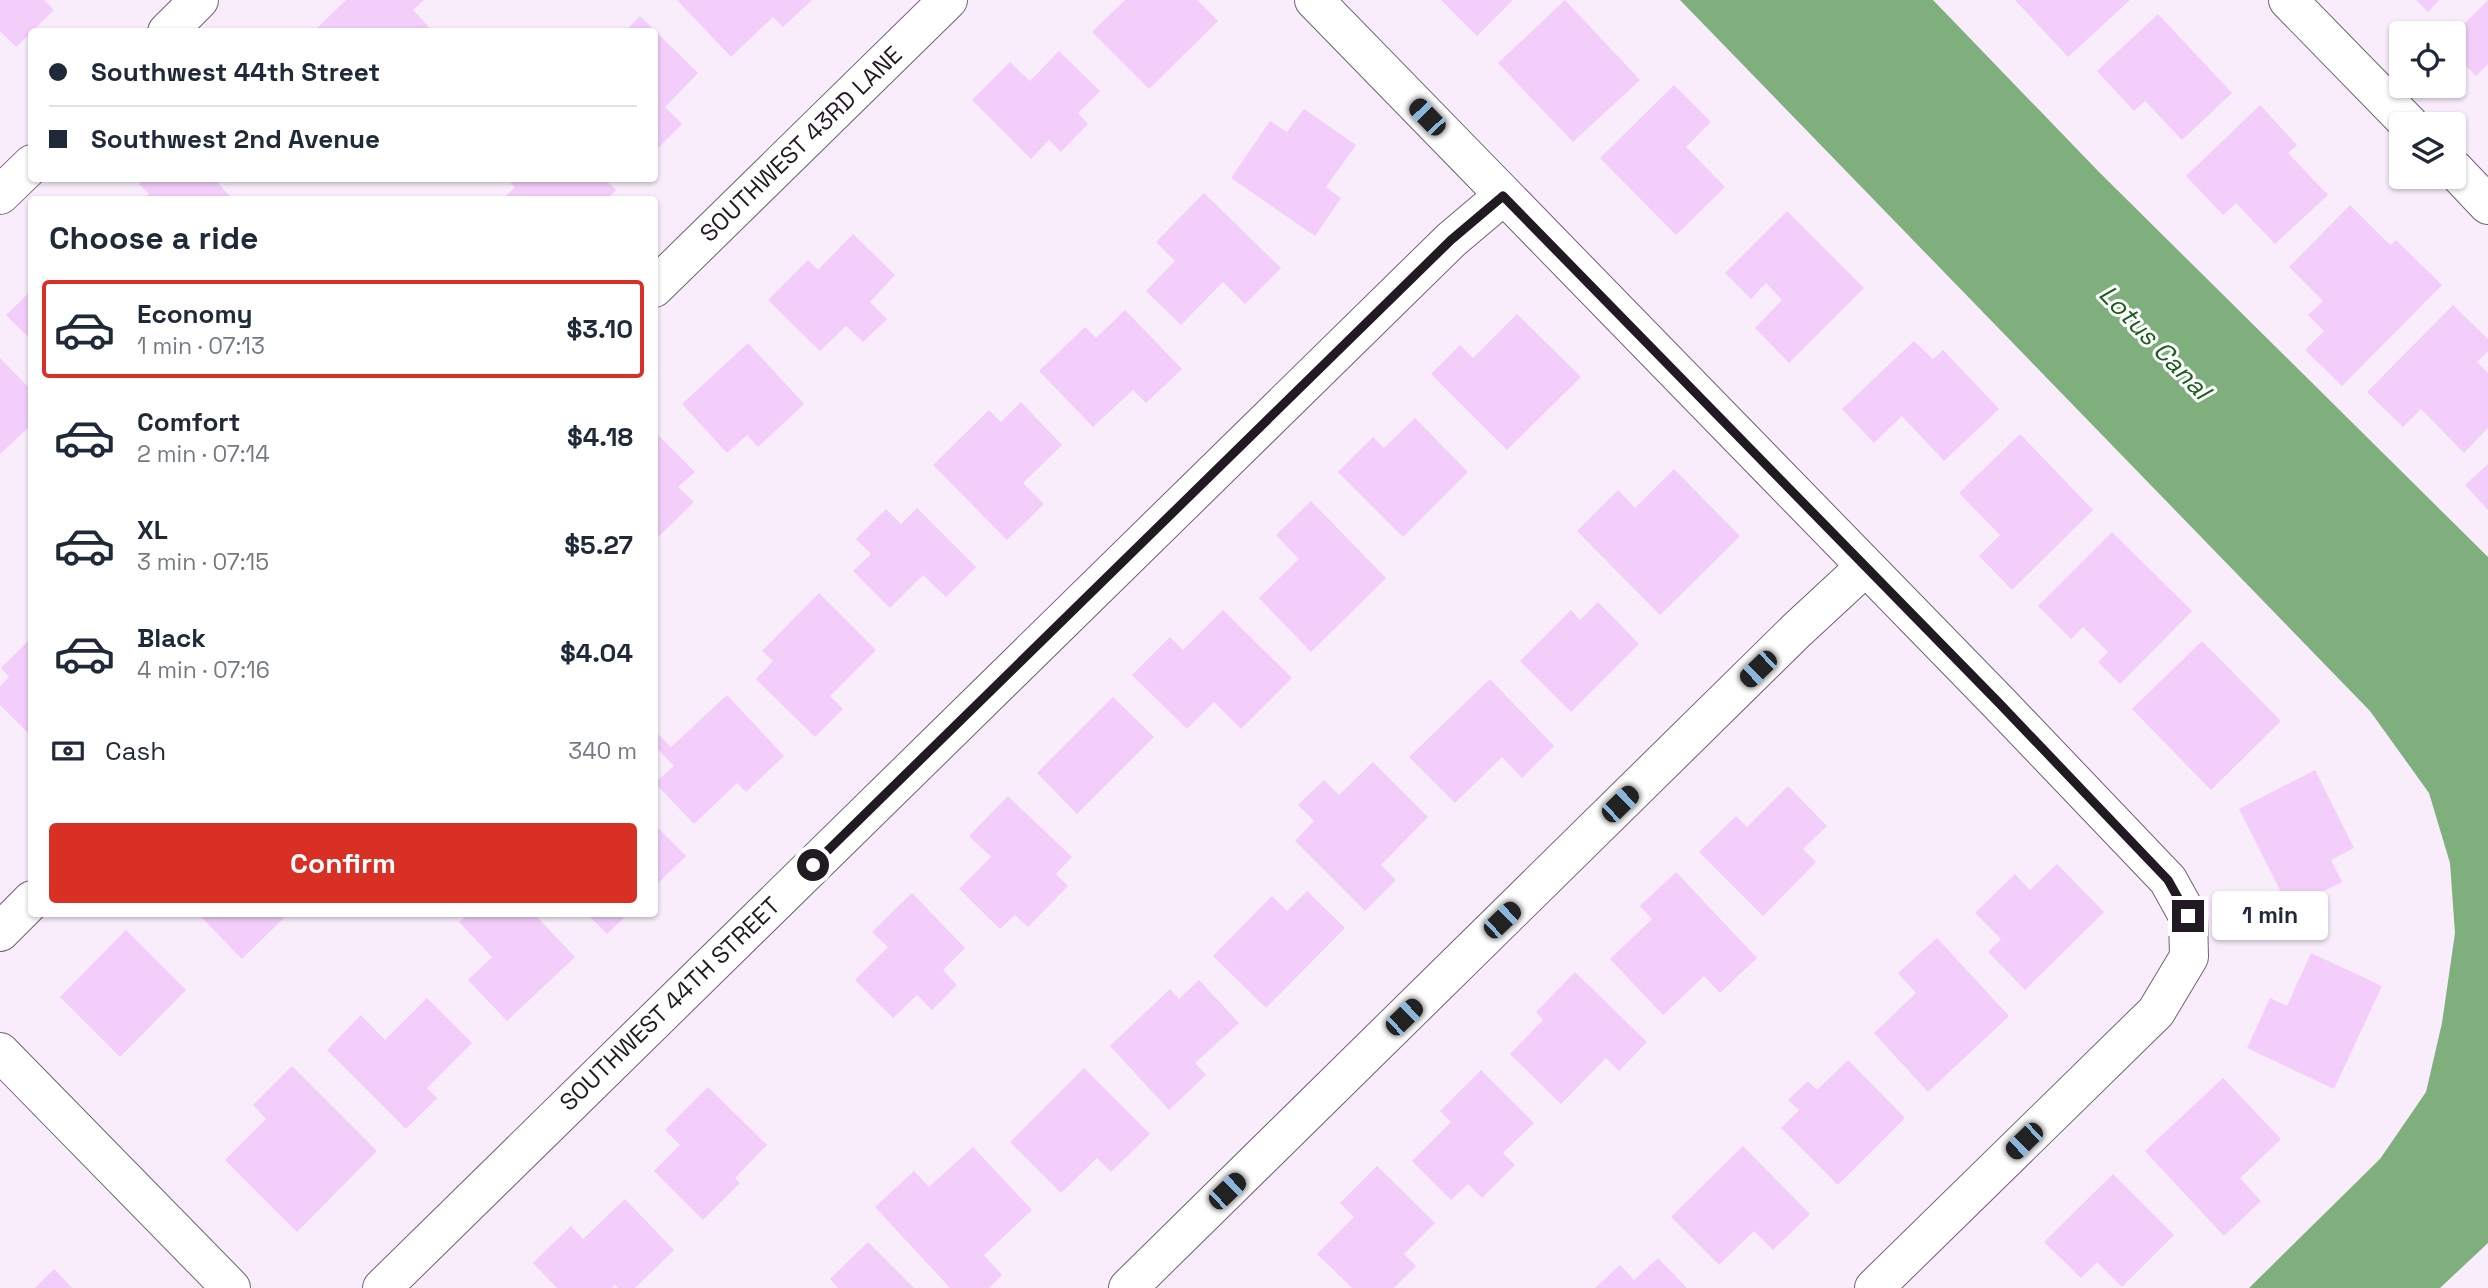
<!DOCTYPE html>
<html lang="en">
<head>
<meta charset="utf-8">
<style>
	body { margin:0; font-family:"Space Grotesk",sans-serif; background:#f6f6f7; color:#1f2937; height:100vh; display:flex; flex-direction:column; font-size:26px; white-space:nowrap }
	* { box-sizing:border-box; margin:0 }
	p { font-size:23px; color:#747a83 }
	.icon { flex:none; width:38px; height:38px; fill:none; stroke:currentColor; stroke-width:2; stroke-linecap:round; stroke-linejoin:round }
	.map { position:relative; flex:1; overflow:hidden }
	.side { position:absolute; left:28px; top:196px; width:630px; height:721px; display:flex; flex-direction:column; background:#fff; border-radius:7px; box-shadow:0 2px 5px #0004 }
	.side>* { flex:none }
	.hud { position:absolute; left:28px; top:28px; width:630px; height:154px; border-radius:7px; box-shadow:0 2px 5px #0004; display:grid; align-content:center; height:154px; padding:0 21px; background:#fff }
	.controls { position:absolute; left:2389px; top:21px; display:grid; gap:14px }
	.controls a { display:grid; place-items:center; width:77px; height:77px; border-radius:7px; background:#fff; box-shadow:0 2px 5px #0004; font-size:35px }
	.end { position:absolute; width:32px; height:32px; margin:-16px; border:9px solid #211a22; background:#fff; box-shadow:0 0 0 4px #fff }
	.from { border-radius:50% }
	.bubble { position:absolute; height:49px; border-radius:7px; background:#fff; box-shadow:0 2px 5px #0004; font-size:23px; font-weight:700; line-height:49px; text-align:center }
	.car { position:absolute; width:21px; height:42px; margin:-21px -10px; border-radius:9px; box-shadow:0 0 5px 2px #0007; background:linear-gradient(#222 24%,#8ab4d8 0 40%,#222 0 76%,#8ab4d8 0 86%,#222 0) }
	.hud b { display:flex; align-items:center; gap:24px; height:66px; font-size:26px }
	.hud b+b { border-top:2px solid #e0e1e3 }
	.hud i { width:18px; height:18px; background:#1f2937 }
	ul { padding:0; list-style:none }
	li { display:flex; align-items:center; gap:21px; height:98px; margin:0 14px 10px; padding:0 7px; border:4px solid transparent; border-radius:7px }
	li div { flex:1 }
	li b { display:block; font-size:26px }
	li em { font-style:normal; font-weight:700 }
	li.active { border-color:#d93025 }
	li>.icon { width:63px; height:63px; stroke-width:1.5 }
	h2 { padding:0 21px; font-size:32px; line-height:84px }
	.pay { display:flex; align-items:center; gap:18px; height:77px; padding:0 21px; font-size:26px }
	.pay p { margin-inline-start:auto }
	.cta { display:flex; gap:14px; margin-top:auto; padding:14px 21px }
	.cta a { flex:1; height:80px; border-radius:7px; background:#d93025; color:#fff; font-size:28px; font-weight:700; line-height:80px; text-align:center }
	.map>svg:first-child { display:block }
</style>
</head>
<body>
<div class="map">
<svg width="2488" height="1288" viewBox="0 0 2488 1288">
	<rect width="100%" height="100%" fill="#f9edfc"/>
	<path fill="#7faf7c" d="M1680 0H1933L2099 172 2488 557V1243L2440 1288H2249L2380 1159 2426 1092 2442 1023 2455 933 2450 863 2429 793 2370 711Z"/>
	<g fill="#f3cefa">
		<path d="M0 0H44L54 10 16 47 0 31Z"/>
		<path d="M346 0H424L413 10 429 27 424 32H313Z"/>
		<path d="M677 0H812L783 27 773 17 731 57Z"/>
		<path d="M1125 0H1197L1218 21 1149 89 1092 32Z"/>
		<path d="M1441 0H1513L1477 36Z"/>
		<path d="M1565 0 1640 80 1573 142 1498 63Z"/>
		<path d="M2015 0H2130L2068 57Z"/>
		<path d="M2416 0H2439L2428 12Z"/>
		<path d="M2488 0V64L2476 76 2454 54V34Z"/>
		<path d="M2158 14 2232 93 2182 140 2145 101 2134 111 2097 71Z"/>
		<path d="M640 16 698 73 665 107 682 124 654 152V32H625Z"/>
		<path d="M1059 51 1100 91 1078 113 1088 124 1061 152 1049 140 1031 159 972 100 1010 62 1030 81Z"/>
		<path d="M1674 85 1711 122 1686 147 1725 187 1676 235 1600 158Z"/>
		<path d="M2260 105 2297 145 2288 153 2328 195 2275 244 2236 203 2223 215 2186 176Z"/>
		<path d="M1304 109 1356 145 1326 187 1341 198 1315 236 1231 178 1270 121 1287 132Z"/>
		<path d="M145 178H214L233 200H142L149 194 139 184Z"/>
		<path d="M506 178H604L616 190 606 200H502L515 187Z"/>
		<path d="M1204 193 1281 268 1245 304 1223 282 1181 325 1146 291 1175 261 1156 242Z"/>
		<path d="M2350 205 2390 245 2396 240 2442 285 2342 386 2305 350 2324 331 2308 315 2323 301 2289 267Z"/>
		<path d="M1787 211 1864 288 1789 363 1755 328 1782 300 1766 283 1751 299 1725 273Z"/>
		<path d="M853 234 895 275 870 302 887 319 863 342 846 326 820 351 768 300 808 260 818 270Z"/>
		<path d="M32 290V341L6 315Z"/>
		<path d="M2453 305 2488 339V351L2477 362 2488 373V428L2464 453 2421 409 2403 427 2367 392Z"/>
		<path d="M1125 310 1182 369 1146 403 1133 390 1093 427 1039 371 1085 327 1096 338Z"/>
		<path d="M1517 314 1581 377 1507 450 1431 374 1460 345 1473 358Z"/>
		<path d="M1914 341 1933 359 1943 350 1999 409 1944 461 1902 416 1874 443 1842 409Z"/>
		<path d="M748 343 804 404 758 447 747 435 727 453 682 404Z"/>
		<path d="M0 358 32 391V424L0 454Z"/>
		<path d="M1021 402 1062 445 1023 483 1044 504 1007 540 933 465 989 410 1001 422Z"/>
		<path d="M1415 418 1468 472 1403 537 1338 472 1373 437 1384 448Z"/>
		<path d="M654 431 695 472 678 487 694 502 654 541Z"/>
		<path d="M2020 434 2093 510 2012 590 1979 556 2000 535 1959 493Z"/>
		<path d="M2488 464V510L2465 485Z"/>
		<path d="M1674 469 1740 536 1660 615 1577 531 1618 490 1635 508Z"/>
		<path d="M1311 501 1386 578 1311 652 1259 598 1299 559 1276 535Z"/>
		<path d="M917 508 976 567 946 597 923 575 890 608 853 571 871 554 856 539 886 509 901 524Z"/>
		<path d="M2112 532 2192 611 2120 684 2098 662 2108 652 2083 627 2071 639 2038 606Z"/>
		<path d="M819 593 876 650 830 696 843 709 815 737 756 679 773 661 762 651Z"/>
		<path d="M1598 602 1639 644 1571 712 1520 661 1571 610 1580 620Z"/>
		<path d="M1223 610 1292 678 1241 729 1214 702 1187 729 1132 675 1170 637 1183 650Z"/>
		<path d="M32 637V737L0 705V687L9 677 1 668Z"/>
		<path d="M2202 641 2281 721 2211 790 2132 709Z"/>
		<path d="M1490 679 1554 746 1522 778 1502 757 1455 803 1409 757Z"/>
		<path d="M727 695 784 756 746 792 737 783 694 824 655 783 674 766 654 745V730L671 747Z"/>
		<path d="M1113 697 1154 737 1077 814 1037 773Z"/>
		<path d="M1373 762 1428 817 1381 865 1396 880 1365 911 1295 841 1314 821 1298 805 1324 780 1339 795Z"/>
		<path d="M2315 770 2354 848 2331 860 2342 882 2289 908 2239 809Z"/>
		<path d="M1788 786 1827 826 1803 849 1816 862 1763 916 1699 852 1736 816 1747 827Z"/>
		<path d="M1008 796 1072 857 1056 874 1068 886 1028 927 1015 915 1000 929 959 889 991 857 969 836Z"/>
		<path d="M654 824 686 856 654 887Z"/>
		<path d="M2057 864 2104 912 2025 990 1988 952 2001 939 1975 913 2015 874 2030 890Z"/>
		<path d="M1676 872 1757 958 1720 993 1704 976 1663 1015 1610 959 1652 919 1640 906Z"/>
		<path d="M1307 891 1345 928 1266 1008 1213 956 1272 896 1287 911Z"/>
		<path d="M912 893 965 948 943 970 957 985 932 1010 917 995 893 1018 855 980 888 947 872 932Z"/>
		<path d="M198 914H288L242 959Z"/>
		<path d="M469 914H534L575 957 507 1021 468 980 492 957 459 922Z"/>
		<path d="M587 914H628L607 934Z"/>
		<path d="M126 930 186 990 120 1057 60 997Z"/>
		<path d="M1937 938 2009 1016 1928 1092 1874 1033 1916 993 1898 973Z"/>
		<path d="M2311 953 2382 986 2334 1089 2247 1048 2270 998 2287 1006Z"/>
		<path d="M1575 972 1647 1042 1619 1071 1606 1058 1561 1104 1510 1054 1543 1020 1536 1012Z"/>
		<path d="M1199 980 1239 1023 1195 1063 1206 1075 1169 1110 1110 1046 1170 989 1179 999Z"/>
		<path d="M427 998 472 1043 427 1088 437 1098 406 1129 327 1050 361 1015 385 1040Z"/>
		<path d="M1848 1060 1905 1118 1838 1185 1781 1128 1799 1110 1788 1100 1808 1081 1817 1090Z"/>
		<path d="M292 1066 377 1151 297 1232 225 1160 266 1119 253 1105Z"/>
		<path d="M1084 1068 1150 1134 1111 1172 1097 1158 1061 1193 1010 1142Z"/>
		<path d="M1481 1070 1534 1123 1503 1153 1515 1165 1482 1198 1468 1184 1451 1200 1412 1161 1451 1122 1440 1111Z"/>
		<path d="M2223 1078 2281 1139 2240 1178 2261 1201 2224 1236 2145 1151Z"/>
		<path d="M708 1087 767 1145 735 1178 740 1183 703 1220 654 1171 680 1145 665 1130Z"/>
		<path d="M1743 1146 1810 1214 1773 1250 1754 1231 1719 1265 1671 1217Z"/>
		<path d="M973 1147 1032 1210 984 1255 1002 1275 989 1288H950L875 1207 914 1171 929 1187Z"/>
		<path d="M1377 1166 1435 1223 1404 1254 1416 1266 1394 1288H1352L1317 1254 1354 1217 1340 1203Z"/>
		<path d="M2113 1174 2174 1235 2122 1287 2097 1262 2081 1278 2044 1242Z"/>
		<path d="M625 1199 674 1250 635 1288H618L615 1285 612 1288H557L533 1263 571 1226 583 1239Z"/>
		<path d="M868 1242 914 1288H838L830 1279Z"/>
		<path d="M1658 1258 1687 1288H1595L1620 1265 1634 1280Z"/>
		<path d="M54 1269 72 1288H35Z"/>
	</g>
	<g fill="none" stroke-linecap="round" stroke-linejoin="round">
		<defs>
			<g id="minor">
				<path d="M1314 0 1999 703 2168 880 2188 916 2189 957 2156 1012 1874 1288"/>
				<path d="M2288 0 2409 124"/>
				<path d="M167 32 199 0"/>
				<path d="M2454 169 2488 205"/>
				<path d="M0 195 32 164"/>
				<path d="M654 288 948 0"/>
				<path d="M0 932 32 900"/>
				<path d="M0 1052 231 1288"/>
				<path d="M382 1288 1451 240 1503 196"/>
				<path d="M1128 1288 1797 630 1865 567"/>
			</g>
		</defs>
		<use href="#minor" stroke="#726176" stroke-width="40"/>
		<use href="#minor" stroke="#fff" stroke-width="38"/>
	</g>
	<g fill="none" stroke-linecap="round" stroke-linejoin="round">
		<path stroke="#211a22" stroke-width="9" d="M813 865 1451 240 1503 196 1999 703 2168 880 2188 916"/>
	</g>
	<g text-anchor="middle" stroke-width="6" stroke-linejoin="round" paint-order="stroke">
		<g font-size="24" fill="#211a22" stroke="#fff">
			<text transform="translate(801 144) rotate(-44)" y="8">SOUTHWEST 43RD LANE</text>
			<text transform="translate(670 1004) rotate(-44)" y="8">SOUTHWEST 44TH STREET</text>
		</g>
		<g font-size="26" font-style="italic" fill="#1c5e1c" stroke="#fff">
			<text transform="translate(2155 342) rotate(46)" y="9">Lotus Canal</text>
		</g>
	</g>
</svg>
<div class="controls">
<a><svg class="icon" aria-label="locate" viewBox="0 0 24 24"><circle cx="12" cy="12" r="6"/><path d="M12 2v4M12 18v4M2 12h4M18 12h4"/></svg></a>
<a><svg class="icon" aria-label="layers" viewBox="0 0 24 24"><path d="M12 4l9 5-9 5-9-5zM3 14l9 5 9-5"/></svg></a>
</div>
<i class="end from" style="left:813px;top:865px"></i>
<i class="end" style="left:2188px;top:916px"></i>
<div class="bubble" style="left:2212px;top:891px;width:116px">1 min</div>
<i class="car" style="left:1427px;top:117px;rotate:316deg"></i>
<i class="car" style="left:1758px;top:669px;rotate:226deg"></i>
<i class="car" style="left:1620px;top:804px;rotate:46deg"></i>
<i class="car" style="left:1502px;top:920px;rotate:46deg"></i>
<i class="car" style="left:1404px;top:1017px;rotate:46deg"></i>
<i class="car" style="left:2024px;top:1141px;rotate:226deg"></i>
<i class="car" style="left:1227px;top:1191px;rotate:46deg"></i>
<div class="hud">
<b><i class="from"></i>Southwest 44th Street</b>
<b><i></i>Southwest 2nd Avenue</b>
</div>
<section class="side">
<h2>Choose a ride</h2>
<ul>
<li class="active"><svg class="icon" aria-label="car" viewBox="0 0 24 24"><path d="M5 17H2v-5l4-1 3-4h7l3 4 3 1v5h-3M9 17h6M6 11h13"/><circle cx="7" cy="17" r="2"/><circle cx="17" cy="17" r="2"/></svg><div><b>Economy</b><p>1 min · 07:13</p></div><em>$3.10</em></li>
<li><svg class="icon" aria-label="car" viewBox="0 0 24 24"><path d="M5 17H2v-5l4-1 3-4h7l3 4 3 1v5h-3M9 17h6M6 11h13"/><circle cx="7" cy="17" r="2"/><circle cx="17" cy="17" r="2"/></svg><div><b>Comfort</b><p>2 min · 07:14</p></div><em>$4.18</em></li>
<li><svg class="icon" aria-label="car" viewBox="0 0 24 24"><path d="M5 17H2v-5l4-1 3-4h7l3 4 3 1v5h-3M9 17h6M6 11h13"/><circle cx="7" cy="17" r="2"/><circle cx="17" cy="17" r="2"/></svg><div><b>XL</b><p>3 min · 07:15</p></div><em>$5.27</em></li>
<li><svg class="icon" aria-label="car" viewBox="0 0 24 24"><path d="M5 17H2v-5l4-1 3-4h7l3 4 3 1v5h-3M9 17h6M6 11h13"/><circle cx="7" cy="17" r="2"/><circle cx="17" cy="17" r="2"/></svg><div><b>Black</b><p>4 min · 07:16</p></div><em>$4.04</em></li>
</ul>
<div class="pay"><svg class="icon" aria-label="cash" viewBox="0 0 24 24"><path d="M3 7h18v10H3z"/><circle cx="12" cy="12" r="2"/></svg>Cash<p>340 m</p></div>
<div class="cta"><a>Confirm</a></div>
</section>
</div>
</body>
</html>
